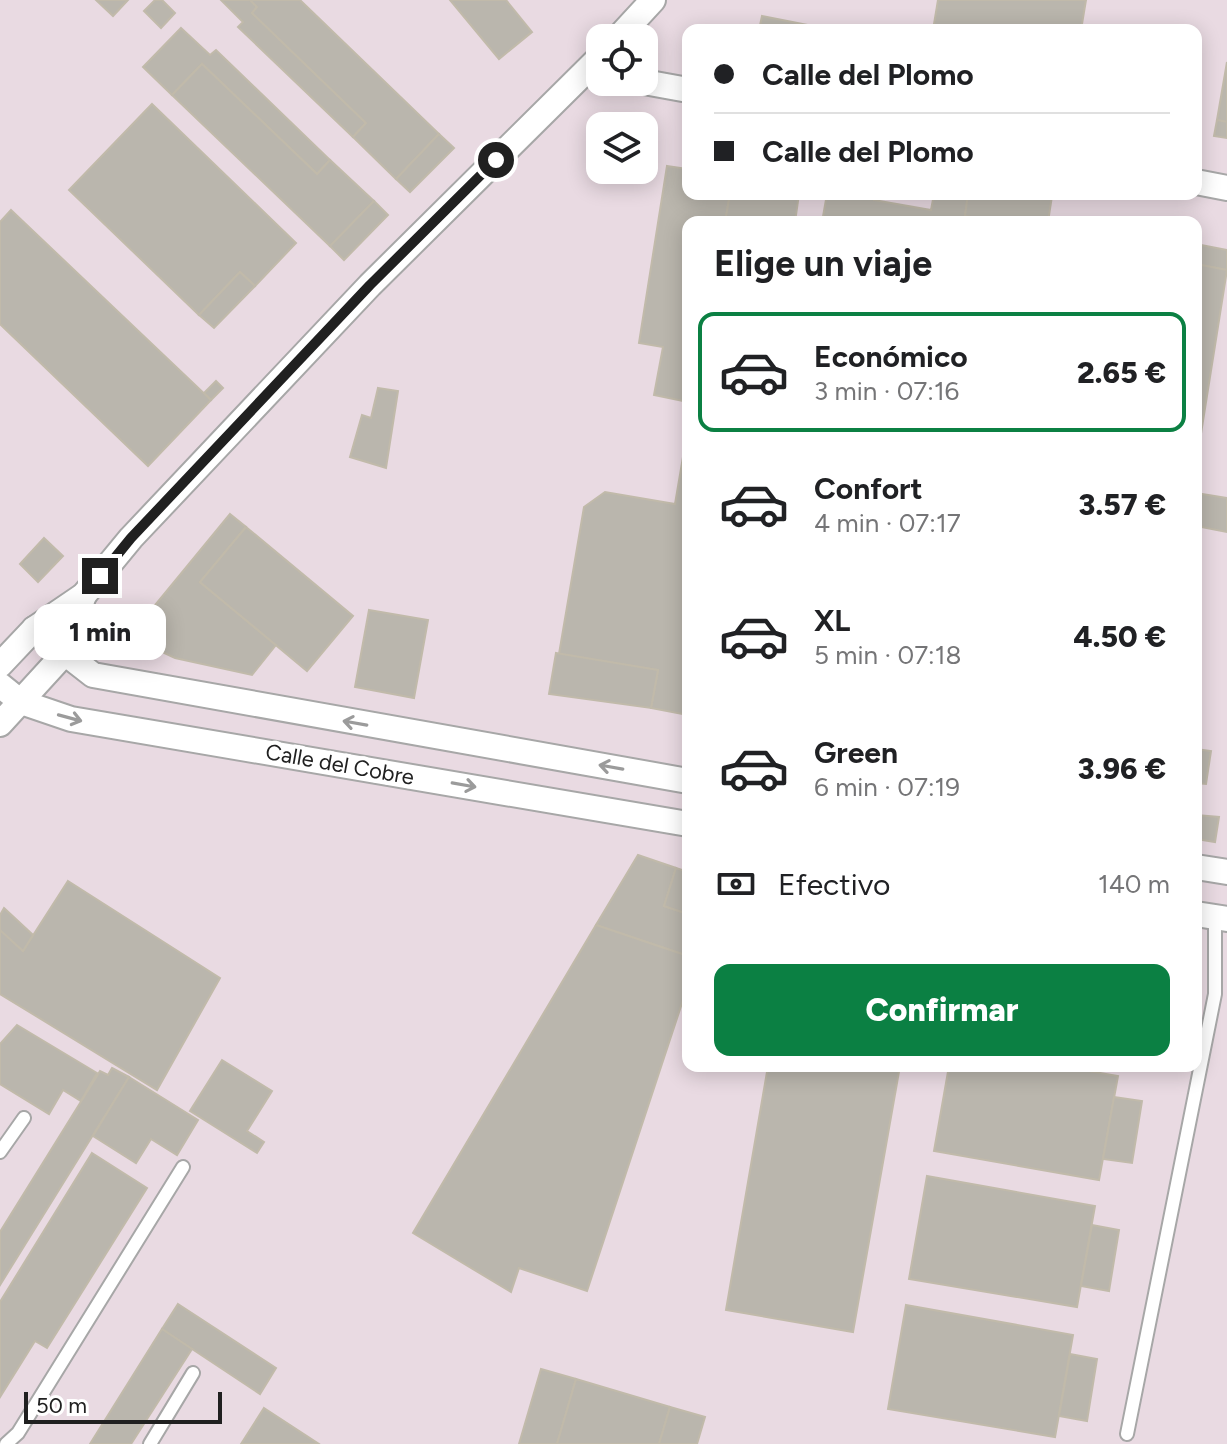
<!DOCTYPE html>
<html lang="es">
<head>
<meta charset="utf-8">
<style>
	body { margin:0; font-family:Figtree,sans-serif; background:#f2f2f2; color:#202124; height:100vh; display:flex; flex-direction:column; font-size:30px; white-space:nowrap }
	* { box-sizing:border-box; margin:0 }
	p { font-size:26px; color:#757577 }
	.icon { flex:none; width:44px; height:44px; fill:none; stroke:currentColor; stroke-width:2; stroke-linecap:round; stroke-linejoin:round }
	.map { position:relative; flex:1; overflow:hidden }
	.panel { position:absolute; left:682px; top:216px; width:520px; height:856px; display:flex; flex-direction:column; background:#fff; border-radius:16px; box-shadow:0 4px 20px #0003 }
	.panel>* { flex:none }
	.banner { position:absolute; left:682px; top:24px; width:520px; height:176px; border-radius:16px; box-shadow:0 4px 20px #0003; display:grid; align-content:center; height:176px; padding:0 32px; background:#fff }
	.controls { position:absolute; left:586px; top:24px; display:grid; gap:16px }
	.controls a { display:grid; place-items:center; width:72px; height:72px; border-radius:16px; background:#fff; box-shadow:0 4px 20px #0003; font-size:40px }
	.scale { position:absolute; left:24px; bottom:20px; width:198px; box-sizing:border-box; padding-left:8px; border:4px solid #202020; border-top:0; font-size:22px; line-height:28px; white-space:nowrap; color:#202020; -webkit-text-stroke:6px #fff; paint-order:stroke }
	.end { position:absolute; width:36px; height:36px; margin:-18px; border:10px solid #202020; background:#fff; box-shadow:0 0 0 4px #fff }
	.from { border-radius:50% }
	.bubble { position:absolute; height:56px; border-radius:16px; background:#fff; box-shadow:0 4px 20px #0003; font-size:26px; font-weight:800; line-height:56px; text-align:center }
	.banner b { display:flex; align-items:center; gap:28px; height:76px; font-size:30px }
	.banner b+b { border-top:2px solid #e0e0e0 }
	.banner i { width:20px; height:20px; background:#202124 }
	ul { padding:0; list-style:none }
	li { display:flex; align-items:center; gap:24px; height:120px; margin:0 16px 12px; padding:0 16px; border:4px solid transparent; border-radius:16px }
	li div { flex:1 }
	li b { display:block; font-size:30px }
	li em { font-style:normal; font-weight:800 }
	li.selected { border-color:#0b8043 }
	li>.icon { width:72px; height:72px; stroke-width:1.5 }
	h2 { padding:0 32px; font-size:36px; line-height:96px }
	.pay { display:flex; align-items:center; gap:20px; height:88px; padding:0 32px; font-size:30px }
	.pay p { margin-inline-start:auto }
	.action { display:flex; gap:16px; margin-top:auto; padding:16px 32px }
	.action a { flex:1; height:92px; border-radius:16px; background:#0b8043; color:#fff; font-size:32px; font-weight:800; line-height:92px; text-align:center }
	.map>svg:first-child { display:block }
</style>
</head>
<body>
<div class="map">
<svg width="1227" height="1444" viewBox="0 0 1227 1444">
	<rect width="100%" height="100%" fill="#f0efe7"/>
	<path fill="#e9dae2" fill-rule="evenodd" d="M0 0H1227V1444H0ZM688 30H1196V194H688ZM600 38H644V82H600ZM600 126H644V170H600ZM688 222H1196V1066H688Z"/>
	<g fill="#bab6ad" stroke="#c1baaa" stroke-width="2">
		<path d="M96 0H128L113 16Z"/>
		<path d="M155 0H162L175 13 161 28 144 11Z"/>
		<path d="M221 0H250L257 7 252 13 366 123 353 137 238 27 243 22Z"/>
		<path d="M250 0H300L439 134 396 179 353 137 366 123 252 13 257 7Z"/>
		<path d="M450 0H506L532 32 499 59Z"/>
		<path d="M938 0H1086L1081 30H933Z"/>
		<path d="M762 16 833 30H759Z"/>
		<path d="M181 28 210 55 216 50 330 160 317 174 202 64 172 95 143 67Z"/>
		<path d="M1227 62V122L1217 120Z"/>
		<path d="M202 64 317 174 330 160 374 201 330 246 172 95Z"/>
		<path d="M152 104 296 243 255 286 240 272 199 315 69 190Z"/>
		<path d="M1217 120 1227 122V138L1214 136Z"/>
		<path d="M439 134 454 148 410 192 396 179Z"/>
		<path d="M667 166 688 169V194H730L725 222H688V402L654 395 663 347 639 343Z"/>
		<path d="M730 194H799L795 222H725Z"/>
		<path d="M827 194H875L874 200 931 210 934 194H968L965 216 1001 222H822Z"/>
		<path d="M968 194 1052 196 1048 222H1001L965 216Z"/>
		<path d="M374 201 388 215 344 260 330 246Z"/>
		<path d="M11 210 211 400 148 466 0 324V222Z"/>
		<path d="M1196 244 1227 250V270L1196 264Z"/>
		<path d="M1196 264 1227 270 1196 465Z"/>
		<path d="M240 272 255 286 214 328 199 315Z"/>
		<path d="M216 381 223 388 211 400 204 393Z"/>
		<path d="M378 388 398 391 386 468 350 457 362 415 371 418Z"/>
		<path d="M683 457 688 458V715L651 708 658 670 559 654 584 507 605 492 675 504Z"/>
		<path d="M1196 493 1227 498V532L1196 526Z"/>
		<path d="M230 514 246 527 200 582 276 645 252 675 175 658 147 645 132 633Z"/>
		<path d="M246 527 353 616 307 671 200 582Z"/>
		<path d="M44 538 63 556 38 582 20 564Z"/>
		<path d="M369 610 428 620 414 698 355 687Z"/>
		<path d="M556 653 658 670 651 708 549 694Z"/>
		<path d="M1196 749 1211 751 1206 784 1196 783Z"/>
		<path d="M1196 815 1219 817 1215 842 1196 839Z"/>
		<path d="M638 855 676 868 664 906 688 914V956L596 925Z"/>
		<path d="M676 868 688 872V914L664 906Z"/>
		<path d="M68 881 220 978 157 1090 0 994V930L23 951Z"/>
		<path d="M4 908 33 935 23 951 0 930V915Z"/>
		<path d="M596 925 688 956V985L587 1291 519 1268 511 1292 413 1233Z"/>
		<path d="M17 1025 97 1073 81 1101 63 1090 49 1114 0 1084V1044Z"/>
		<path d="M222 1060 272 1091 247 1131 264 1142 257 1153 190 1111Z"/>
		<path d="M768 1066H900L853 1332 726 1310Z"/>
		<path d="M949 1066H1060L1118 1076 1099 1180 934 1151Z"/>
		<path d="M112 1068 129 1077 0 1285V1232L100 1071 108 1075Z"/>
		<path d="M129 1077 198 1120 177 1155 151 1139 136 1163 93 1136Z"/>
		<path d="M1114 1097 1142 1101 1132 1163 1103 1159Z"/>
		<path d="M92 1153 147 1188 47 1348 35 1341 0 1397V1302Z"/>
		<path d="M927 1176 1095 1206 1077 1307 909 1279Z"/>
		<path d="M1092 1225 1119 1230 1109 1291 1081 1286Z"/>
		<path d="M178 1304 276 1368 260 1394 162 1329Z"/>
		<path d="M906 1305 1073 1335 1055 1437 888 1409Z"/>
		<path d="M162 1329 192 1349 131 1444H90Z"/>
		<path d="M1070 1354 1097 1359 1087 1421 1059 1416Z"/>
		<path d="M541 1369 576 1379 557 1444H519Z"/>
		<path d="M576 1379 670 1407 659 1444H557Z"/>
		<path d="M670 1407 705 1417 697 1444H659Z"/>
		<path d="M264 1408 319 1444H241Z"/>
	</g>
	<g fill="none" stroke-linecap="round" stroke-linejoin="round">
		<defs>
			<g id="lane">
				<path d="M0 1152 24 1118"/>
				<path d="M1127 1434 1215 994V917"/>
				<path d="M6 1444 18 1433 183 1167"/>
				<path d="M150 1444 193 1373"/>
			</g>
			<g id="street">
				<path d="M618 38 653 0"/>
				<path d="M644 82 688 90"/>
				<path d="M1196 182 1227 188"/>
				<path d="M34 629 93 675 688 781"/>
				<path d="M0 665 34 629 84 595 131 538 370 285 600 57"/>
				<path d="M0 685 21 702 71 719 688 824"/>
				<path d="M0 724 64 654 84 595"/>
				<path d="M1196 867 1227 872"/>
				<path d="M1196 914 1227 919"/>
			</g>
		</defs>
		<use href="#lane" stroke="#a7a7a7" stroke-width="16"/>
		<use href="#street" stroke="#a7a7a7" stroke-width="28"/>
		<use href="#lane" stroke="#fff" stroke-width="12"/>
		<use href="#street" stroke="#fff" stroke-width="24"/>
	</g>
	<defs><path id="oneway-shaft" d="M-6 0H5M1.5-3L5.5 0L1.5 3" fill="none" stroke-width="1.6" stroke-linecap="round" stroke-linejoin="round" transform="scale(2)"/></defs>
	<g stroke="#9b9b9b">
		<use href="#oneway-shaft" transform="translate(70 718) rotate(15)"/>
		<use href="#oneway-shaft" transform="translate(355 723) rotate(-170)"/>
		<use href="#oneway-shaft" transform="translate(611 767) rotate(-170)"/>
		<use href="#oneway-shaft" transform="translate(464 785) rotate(10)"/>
	</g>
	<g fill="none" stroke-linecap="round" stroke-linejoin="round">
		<path stroke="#202020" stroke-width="10" d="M100 576 131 538 370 285 496 160"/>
	</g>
	<g text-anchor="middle" stroke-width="8" stroke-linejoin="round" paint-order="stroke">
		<g font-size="22" fill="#202020" stroke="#fff">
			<text transform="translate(340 764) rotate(10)" y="8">Calle del Cobre</text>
		</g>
	</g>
</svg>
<div class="controls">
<a><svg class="icon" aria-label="locate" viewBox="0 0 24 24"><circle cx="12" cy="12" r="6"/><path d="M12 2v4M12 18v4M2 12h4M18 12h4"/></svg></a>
<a><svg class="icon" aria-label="layers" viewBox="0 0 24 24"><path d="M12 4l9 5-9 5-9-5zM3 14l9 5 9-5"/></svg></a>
</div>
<div class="scale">50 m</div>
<i class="end from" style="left:496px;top:160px"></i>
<i class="end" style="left:100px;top:576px"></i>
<div class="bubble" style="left:34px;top:604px;width:132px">1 min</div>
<div class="banner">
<b><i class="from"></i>Calle del Plomo</b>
<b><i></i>Calle del Plomo</b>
</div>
<section class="panel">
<h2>Elige un viaje</h2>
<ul>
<li class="selected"><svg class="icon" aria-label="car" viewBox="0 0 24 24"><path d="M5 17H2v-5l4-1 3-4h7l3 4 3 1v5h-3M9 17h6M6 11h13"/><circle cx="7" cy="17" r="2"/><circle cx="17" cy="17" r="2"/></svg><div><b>Económico</b><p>3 min · 07:16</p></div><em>2.65 €</em></li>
<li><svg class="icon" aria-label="car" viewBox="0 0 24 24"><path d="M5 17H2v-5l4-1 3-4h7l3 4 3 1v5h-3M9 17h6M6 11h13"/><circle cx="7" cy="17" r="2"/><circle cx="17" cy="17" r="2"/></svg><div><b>Confort</b><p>4 min · 07:17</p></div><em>3.57 €</em></li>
<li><svg class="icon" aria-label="car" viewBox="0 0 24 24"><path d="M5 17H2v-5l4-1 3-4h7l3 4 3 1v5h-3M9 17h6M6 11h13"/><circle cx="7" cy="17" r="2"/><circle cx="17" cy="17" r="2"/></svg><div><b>XL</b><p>5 min · 07:18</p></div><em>4.50 €</em></li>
<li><svg class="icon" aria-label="car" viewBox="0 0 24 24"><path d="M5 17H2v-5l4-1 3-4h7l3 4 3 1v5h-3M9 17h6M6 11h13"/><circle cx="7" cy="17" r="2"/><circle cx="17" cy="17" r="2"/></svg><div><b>Green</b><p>6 min · 07:19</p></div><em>3.96 €</em></li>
</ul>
<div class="pay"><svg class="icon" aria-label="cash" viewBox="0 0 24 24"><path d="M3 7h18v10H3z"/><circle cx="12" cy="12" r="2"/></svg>Efectivo<p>140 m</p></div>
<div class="action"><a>Confirmar</a></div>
</section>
</div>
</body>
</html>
